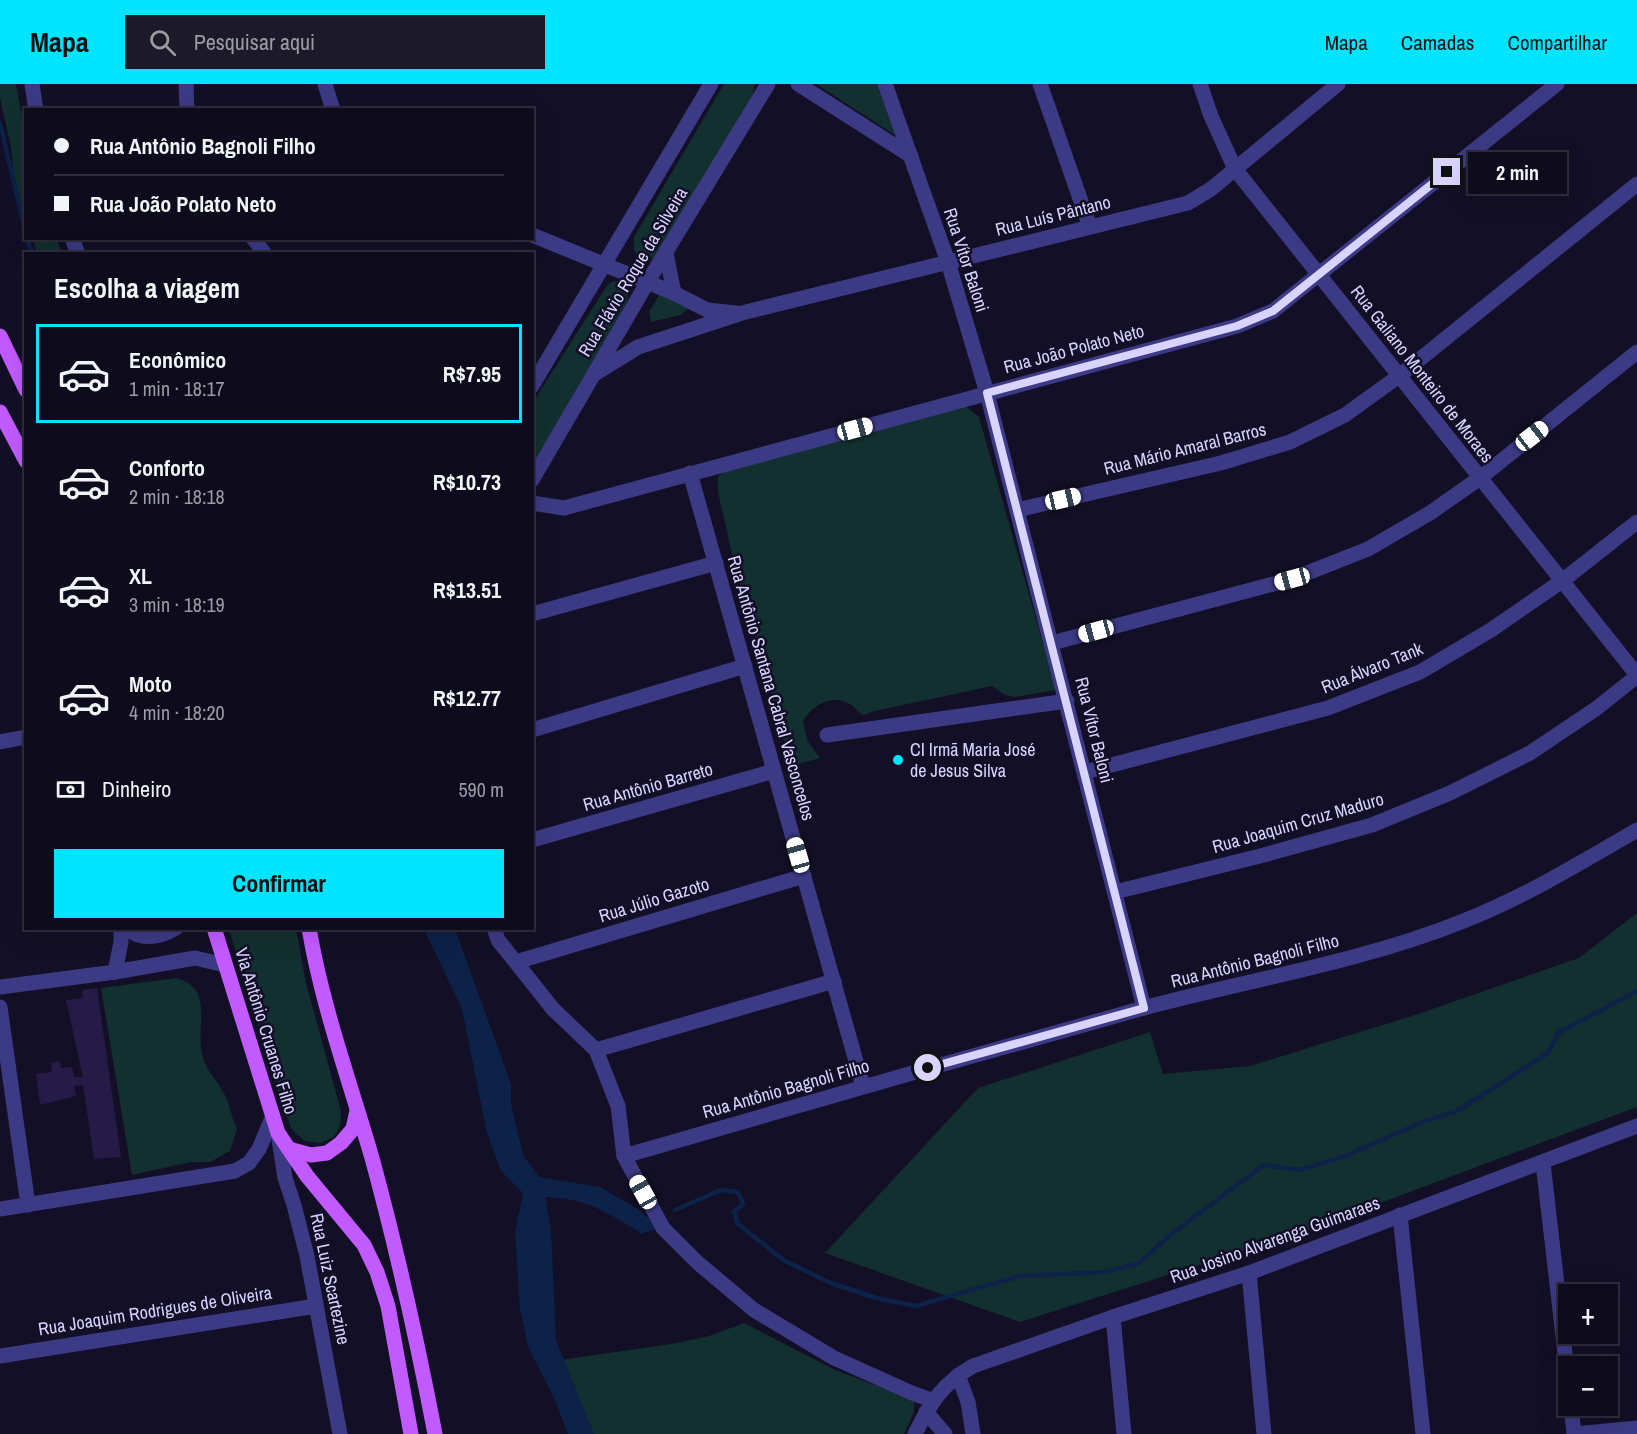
<!DOCTYPE html>
<html lang="pt">
<head>
<meta charset="utf-8">
<style>
	body { margin:0; font-family:"Archivo Narrow",sans-serif; background:#1c1929; color:#f1f3f6; height:100vh; display:flex; flex-direction:column; font-size:22px; white-space:nowrap }
	* { box-sizing:border-box; margin:0 }
	p { font-size:20px; color:#9b9ba3 }
	.icon { flex:none; width:33px; height:33px; fill:none; stroke:currentColor; stroke-width:2; stroke-linecap:round; stroke-linejoin:round }
	.map { position:relative; flex:1; overflow:hidden }
	.drawer { position:absolute; left:24px; top:168px; width:510px; height:678px; display:flex; flex-direction:column; background:#0e0b1c; border-radius:0px; box-shadow:0 6px 24px #0002,0 0 0 2px #2e2b3b }
	.drawer>* { flex:none }
	.hud { position:absolute; left:24px; top:24px; width:510px; height:132px; border-radius:0px; box-shadow:0 6px 24px #0002,0 0 0 2px #2e2b3b; display:grid; align-content:center; height:132px; padding:0 30px; background:#0e0b1c }
	.tools { position:absolute; left:1558px; top:1200px; display:grid; gap:12px }
	.tools a { display:grid; place-items:center; width:60px; height:60px; border-radius:0px; background:#0e0b1c; box-shadow:0 6px 24px #0002,0 0 0 2px #2e2b3b; font-size:30px }
	.end { position:absolute; width:27px; height:27px; margin:-14px; border:8px solid #d9d4ff; background:#111; box-shadow:0 0 0 3px #111 }
	.from { border-radius:50% }
	.bubble { position:absolute; height:42px; border-radius:0px; background:#0e0b1c; box-shadow:0 6px 24px #0002,0 0 0 2px #2e2b3b; font-size:20px; font-weight:700; line-height:42px; text-align:center }
	.car { position:absolute; width:18px; height:36px; margin:-18px -9px; border-radius:8px; box-shadow:0 0 4px 2px #0007; background:linear-gradient(#fff 24%,#345 0 40%,#fff 0 76%,#345 0 86%,#fff 0) }
	.hud b { display:flex; align-items:center; gap:21px; height:57px; font-size:22px }
	.hud b+b { border-top:2px solid #2e2b3b }
	.hud i { width:15px; height:15px; background:#f1f3f6 }
	ul { padding:0; list-style:none }
	li { display:flex; align-items:center; gap:18px; height:99px; margin:0 12px 9px; padding:0 18px; border:3px solid transparent; border-radius:0px }
	li div { flex:1 }
	li b { display:block; font-size:22px }
	li em { font-style:normal; font-weight:700 }
	li.current { border-color:#00e5ff }
	li>.icon { width:54px; height:54px; stroke-width:1.5 }
	h2 { padding:0 30px; font-size:27px; line-height:72px }
	.pay { display:flex; align-items:center; gap:15px; height:66px; padding:0 30px; font-size:22px }
	.pay p { margin-inline-start:auto }
	.cta { display:flex; gap:12px; margin-top:auto; padding:12px 30px }
	.cta a { flex:1; height:69px; border-radius:0px; background:#00e5ff; color:#111; font-size:24px; font-weight:700; line-height:69px; text-align:center }
	header { display:flex; align-items:center; gap:36px; box-sizing:border-box; height:84px; padding:0 30px; background:#00e5ff; color:#111 }
	header strong { font-size:28px }
	nav { display:flex; gap:33px; margin-inline-start:auto; font-size:21px }
	.search { width:420px; height:54px; background:#1c1929; display:flex; align-items:center; gap:15px; box-sizing:border-box; padding:0 21px; border-radius:0px; color:#9b9ba3; font-size:22px }
	.map>svg:first-child { display:block }
</style>
</head>
<body>
<header>
<strong>Mapa</strong>
<div class="search"><svg class="icon" aria-label="search" viewBox="0 0 24 24"><circle cx="10" cy="10" r="6"/><path d="M15 15l6 6"/></svg>Pesquisar aqui</div>
<nav><a>Mapa</a><a>Camadas</a><a>Compartilhar</a></nav>
</header>
<div class="map">
<svg width="1637" height="1350" viewBox="0 0 1637 1350">
	<rect width="100%" height="100%" fill="#130f26"/>
	<g fill="#12302f">
		<path d="M0 0H16L25 48V134L16 110 11 63 0 14Z"/>
		<path d="M724 0H755L751 19 654 174C645 177 639 175 634 166V153Z"/>
		<path d="M816 0H877L895 51Z"/>
		<path d="M33 155H57L62 169H37Z"/>
		<path d="M618 197C628 203 629 207 627 218L533 380V318L606 203 612 198Z"/>
		<path d="M662 206 688 225 681 231 651 238 649 228Z"/>
		<path d="M964 321 979 333 1056 606 1014 613 1005 611 992 602 875 627 863 631C858 628 853 621 848 619 829 610 812 622 803 637L807 656 820 674 791 682 732 470 718 408V393L728 382Z"/>
		<path d="M1637 829V1023L1303 1148 1020 1238 825 1169 978 1004 1150 948 1163 990 1250 982 1415 931 1579 874Z"/>
		<path d="M229 845H296L306 899 341 1027 340 1042 334 1053 320 1059 305 1057 292 1046 281 1017Z"/>
		<path d="M176 894C216 904 194 945 203 974 207 987 216 995 222 1006 229 1016 231 1033 237 1045L230 1067 210 1078H191L132 1091 101 904Z"/>
		<path d="M744 1239 833 1285 914 1316V1328L904 1350H591L560 1276 672 1260 709 1252Z"/>
	</g>
	<path fill="#0c2248" d="M424 845H455L511 1000V1020L523 1071 539 1093 600 1103 638 1125 659 1144 642 1150C607 1128 588 1115 545 1113L551 1146 556 1256 594 1350H568L555 1316 528 1263 520 1225 515 1149 523 1109 501 1087 487 1049 462 925Z"/>
	<g fill="none" stroke-linecap="round" stroke-linejoin="round">
		<g stroke="#0c2248" stroke-width="4.5">
			<path d="M0 39 26 149"/>
			<path d="M27 154 32 170"/>
			<path d="M675 1126 721 1106 738 1108 743 1120 734 1128 738 1140 785 1177 831 1199 876 1214 916 1222 1019 1192 1105 1188 1139 1179 1170 1151 1264 1081 1300 1086 1345 1072 1425 1037 1457 1027 1548 969 1558 949 1637 907"/>
		</g>
	</g>
	<path fill="#241b47" d="M97 904 121 1073 94 1075 83 1001 74 1002 76 1012 40 1021 36 990 52 988 51 979 60 977 61 984 72 983 74 993H83L66 916 82 914 83 906Z"/>
	<g fill="none" stroke-linecap="round" stroke-linejoin="round">
		<g stroke="#3d3a85" stroke-width="15">
			<path d="M32 0 36 26"/>
			<path d="M186 0 187 26"/>
			<path d="M325 0 333 26"/>
			<path d="M798 0 911 72"/>
			<path d="M885 0 948 178 987 309 1144 924"/>
			<path d="M1040 0 1090 143"/>
			<path d="M1200 0 1211 32 1235 85 1637 591"/>
			<path d="M532 151 674 209 707 226 736 229"/>
			<path d="M72 154 78 170"/>
			<path d="M253 154 265 170"/>
			<path d="M666 169 674 209"/>
			<path d="M596 289 638 263 742 229 1188 119 1211 105 1338 0"/>
			<path d="M532 302 711 0"/>
			<path d="M690 389 863 1002"/>
			<path d="M532 396 647 199 768 0"/>
			<path d="M532 419 564 424 1237 242 1273 227 1557 0"/>
			<path d="M1017 426 1221 379 1290 358 1345 331 1399 292 1637 100"/>
			<path d="M532 530 716 479"/>
			<path d="M1052 559 1292 495 1368 465 1430 429 1480 394 1637 268"/>
			<path d="M532 646 745 582"/>
			<path d="M827 651 1067 617"/>
			<path d="M0 658 26 653"/>
			<path d="M1085 688 1328 624 1420 588 1491 546 1562 497 1637 438"/>
			<path d="M532 756 774 687"/>
			<path d="M1115 808 1264 771 1372 741 1450 709 1530 669 1597 624 1637 592"/>
			<path d="M125 844C142 857 159 854 176 844"/>
			<path d="M494 844 498 856 553 925 596 966 618 1022 624 1072 663 1144 698 1179 754 1226 834 1274 912 1309 934 1317"/>
			<path d="M516 878 804 792"/>
			<path d="M115 888 121 858V844"/>
			<path d="M0 903 115 888 195 874 225 881"/>
			<path d="M0 923 28 1121"/>
			<path d="M596 966 834 897"/>
			<path d="M278 1049 285 1094 294 1121 307 1172 340 1350"/>
			<path d="M624 1072C795 1022 968 973 1140 925 1247 896 1358 879 1461 838 1523 814 1580 779 1637 746"/>
			<path d="M1543 1079 1569 1304"/>
			<path d="M0 1125 235 1087 249 1079 259 1065 272 1034"/>
			<path d="M1400 1131 1423 1350"/>
			<path d="M1249 1189 1264 1350"/>
			<path d="M1113 1233 1124 1350"/>
			<path d="M0 1272 316 1222"/>
			<path d="M958 1291 968 1318 973 1350"/>
			<path d="M1571 1322 1574 1350"/>
			<path d="M926 1328 945 1350"/>
			<path d="M915 1350C930 1319 943 1299 973 1282L1113 1233 1249 1189 1637 1042"/>
			<path d="M1574 1350 1637 1344"/>
		</g>
		<g stroke="#c25bff" stroke-width="15">
			<path d="M0 252 26 306"/>
			<path d="M0 328 26 377"/>
			<path d="M214 844 278 1049 307 1092 364 1161 377 1188 388 1222 411 1350"/>
			<path d="M309 844C322 922 350 998 372 1074 397 1166 417 1256 435 1350"/>
			<path d="M289 1065 311 1071 327 1069 341 1059 353 1045 357 1027"/>
		</g>
	</g>
	<g fill="none" stroke-linecap="round" stroke-linejoin="round">
		<path stroke="#d9d4ff" stroke-width="8" d="M928 984 1144 924 987 309 1237 242 1273 227 1447 88"/>
	</g>
	<circle fill="#00e5ff" stroke="#130f26" stroke-width="2" cx="898" cy="676" r="6"/>
	<g text-anchor="middle" stroke-width="5" stroke-linejoin="round" paint-order="stroke">
		<g font-size="18" fill="#d9d4ff" stroke="#130f26">
			<text transform="translate(1053 132) rotate(-14)" y="6">Rua Luís Pântano</text>
			<text transform="translate(966 176) rotate(72)" y="6">Rua Vítor Baloni</text>
			<text transform="translate(633 188) rotate(-59)" y="6">Rua Flávio Roque da Silveira</text>
			<text transform="translate(1074 265) rotate(-15)" y="6">Rua João Polato Neto</text>
			<text transform="translate(1422 290) rotate(52)" y="6">Rua Galiano Monteiro de Moraes</text>
			<text transform="translate(1185 365) rotate(-14)" y="6">Rua Mário Amaral Barros</text>
			<text transform="translate(1372 584) rotate(-22)" y="6">Rua Álvaro Tank</text>
			<text transform="translate(771 604) rotate(74)" y="6">Rua Antônio Santana Cabral Vasconcelos</text>
			<text transform="translate(1094 646) rotate(76)" y="6">Rua Vítor Baloni</text>
			<text transform="translate(648 703) rotate(-16)" y="6">Rua Antônio Barreto</text>
			<text transform="translate(1298 739) rotate(-16)" y="6">Rua Joaquim Cruz Maduro</text>
			<text transform="translate(654 816) rotate(-17)" y="6">Rua Júlio Gazoto</text>
			<text transform="translate(1255 877) rotate(-14)" y="6">Rua Antônio Bagnoli Filho</text>
			<text transform="translate(266 947) rotate(73)" y="6">Via Antônio Cruanes Filho</text>
			<text transform="translate(786 1005) rotate(-16)" y="6">Rua Antônio Bagnoli Filho</text>
			<text transform="translate(1275 1156) rotate(-20)" y="6">Rua Josino Alvarenga Guimaraes</text>
			<text transform="translate(330 1195) rotate(78)" y="6">Rua Luiz Scartezine</text>
			<text transform="translate(155 1227) rotate(-9)" y="6">Rua Joaquim Rodrigues de Oliveira</text>
		</g>
		<g font-size="18" fill="#d9d4ff" stroke="#130f26" text-anchor="start">
			<text x="910" y="672">CI Irmã Maria José<tspan x="910" dy="21">de Jesus Silva</tspan></text>
		</g>
	</g>
</svg>
<div class="tools">
<a>+</a>
<a>−</a>
</div>
<i class="end from" style="left:928px;top:984px"></i>
<i class="end" style="left:1447px;top:88px"></i>
<div class="bubble" style="left:1468px;top:68px;width:99px">2 min</div>
<i class="car" style="left:855px;top:345px;rotate:75deg"></i>
<i class="car" style="left:1532px;top:352px;rotate:52deg"></i>
<i class="car" style="left:1063px;top:415px;rotate:77deg"></i>
<i class="car" style="left:1292px;top:495px;rotate:255deg"></i>
<i class="car" style="left:1096px;top:547px;rotate:255deg"></i>
<i class="car" style="left:798px;top:771px;rotate:344deg"></i>
<i class="car" style="left:643px;top:1108px;rotate:331deg"></i>
<div class="hud">
<b><i class="from"></i>Rua Antônio Bagnoli Filho</b>
<b><i></i>Rua João Polato Neto</b>
</div>
<section class="drawer">
<h2>Escolha a viagem</h2>
<ul>
<li class="current"><svg class="icon" aria-label="car" viewBox="0 0 24 24"><path d="M5 17H2v-5l4-1 3-4h7l3 4 3 1v5h-3M9 17h6M6 11h13"/><circle cx="7" cy="17" r="2"/><circle cx="17" cy="17" r="2"/></svg><div><b>Econômico</b><p>1 min · 18:17</p></div><em>R$7.95</em></li>
<li><svg class="icon" aria-label="car" viewBox="0 0 24 24"><path d="M5 17H2v-5l4-1 3-4h7l3 4 3 1v5h-3M9 17h6M6 11h13"/><circle cx="7" cy="17" r="2"/><circle cx="17" cy="17" r="2"/></svg><div><b>Conforto</b><p>2 min · 18:18</p></div><em>R$10.73</em></li>
<li><svg class="icon" aria-label="car" viewBox="0 0 24 24"><path d="M5 17H2v-5l4-1 3-4h7l3 4 3 1v5h-3M9 17h6M6 11h13"/><circle cx="7" cy="17" r="2"/><circle cx="17" cy="17" r="2"/></svg><div><b>XL</b><p>3 min · 18:19</p></div><em>R$13.51</em></li>
<li><svg class="icon" aria-label="car" viewBox="0 0 24 24"><path d="M5 17H2v-5l4-1 3-4h7l3 4 3 1v5h-3M9 17h6M6 11h13"/><circle cx="7" cy="17" r="2"/><circle cx="17" cy="17" r="2"/></svg><div><b>Moto</b><p>4 min · 18:20</p></div><em>R$12.77</em></li>
</ul>
<div class="pay"><svg class="icon" aria-label="cash" viewBox="0 0 24 24"><path d="M3 7h18v10H3z"/><circle cx="12" cy="12" r="2"/></svg>Dinheiro<p>590 m</p></div>
<div class="cta"><a>Confirmar</a></div>
</section>
</div>
</body>
</html>
